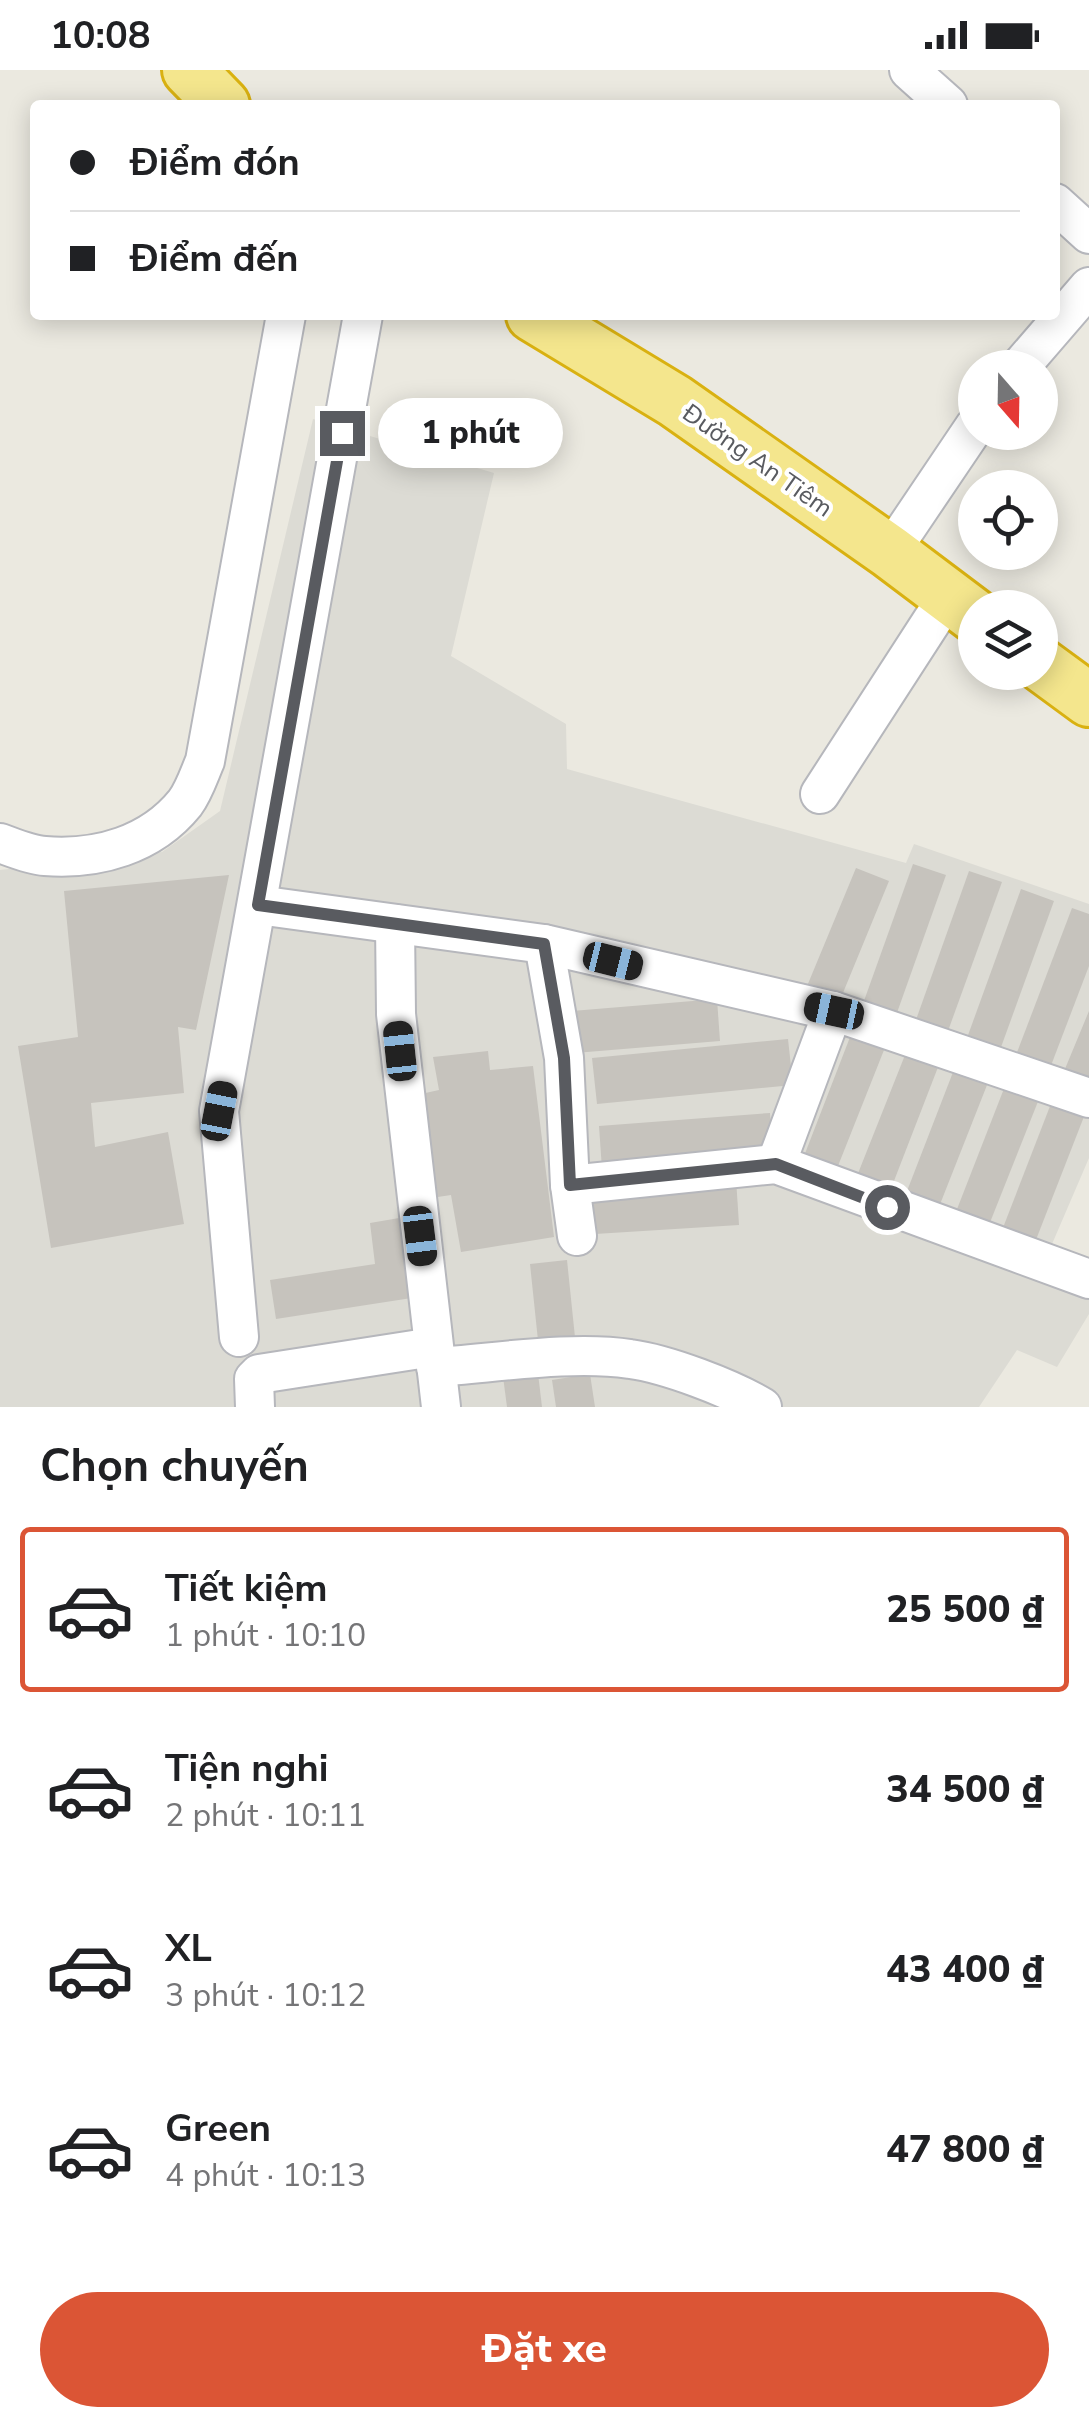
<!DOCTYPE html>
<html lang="vi">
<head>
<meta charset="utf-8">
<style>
	body { margin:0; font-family:"Nunito Sans",sans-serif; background:#f2f2f2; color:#202124; height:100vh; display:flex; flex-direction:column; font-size:38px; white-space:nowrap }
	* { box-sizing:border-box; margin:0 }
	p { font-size:32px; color:#757577 }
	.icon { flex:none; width:55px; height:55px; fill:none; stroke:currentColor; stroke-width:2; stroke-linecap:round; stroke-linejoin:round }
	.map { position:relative; height:1337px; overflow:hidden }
	.sheet { display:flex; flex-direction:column; background:#fff; flex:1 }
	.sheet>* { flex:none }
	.guide { position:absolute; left:30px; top:30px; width:1030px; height:220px; border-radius:10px; box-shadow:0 5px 25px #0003; display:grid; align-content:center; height:220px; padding:0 40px; background:#fff }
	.needle { width:65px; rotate:160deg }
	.controls { position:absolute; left:958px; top:280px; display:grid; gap:20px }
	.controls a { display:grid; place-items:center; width:100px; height:100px; border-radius:50%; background:#fff; box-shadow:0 5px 25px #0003; font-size:50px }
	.end { position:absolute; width:45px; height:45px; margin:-22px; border:12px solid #595b60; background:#fff; box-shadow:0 0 0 5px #fff }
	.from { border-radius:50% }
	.bubble { position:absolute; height:70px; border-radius:35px; background:#fff; box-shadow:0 5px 25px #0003; font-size:32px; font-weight:800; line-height:70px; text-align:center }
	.car { position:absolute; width:30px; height:60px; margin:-30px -15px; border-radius:12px; box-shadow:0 0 8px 2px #0007; background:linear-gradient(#222 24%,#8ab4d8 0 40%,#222 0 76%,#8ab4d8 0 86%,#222 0) }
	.guide b { display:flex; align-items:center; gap:35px; height:95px; font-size:38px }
	.guide b+b { border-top:2px solid #e0e0e0 }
	.guide i { width:25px; height:25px; background:#202124 }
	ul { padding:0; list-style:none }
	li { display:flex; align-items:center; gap:30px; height:165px; margin:0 20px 15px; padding:0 20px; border:5px solid transparent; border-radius:10px }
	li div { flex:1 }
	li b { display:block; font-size:38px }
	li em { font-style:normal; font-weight:800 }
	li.active { border-color:#db5535 }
	li>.icon { width:90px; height:90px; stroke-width:1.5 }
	h2 { padding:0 40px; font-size:45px; line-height:120px }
	.primary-button { display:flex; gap:20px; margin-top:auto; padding:20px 40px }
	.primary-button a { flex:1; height:115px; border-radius:60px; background:#db5535; color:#fff; font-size:40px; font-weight:800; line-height:115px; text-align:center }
	.status { display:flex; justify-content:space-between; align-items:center; height:70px; padding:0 50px; background:#fff; direction:ltr }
	.status svg { height:28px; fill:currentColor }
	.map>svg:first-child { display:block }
</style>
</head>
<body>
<div class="status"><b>10:08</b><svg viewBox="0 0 49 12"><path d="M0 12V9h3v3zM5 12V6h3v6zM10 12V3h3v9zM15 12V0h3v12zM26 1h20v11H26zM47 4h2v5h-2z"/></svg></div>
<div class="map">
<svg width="1089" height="1337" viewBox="0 0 1089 1337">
	<rect width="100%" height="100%" fill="#ebe9e0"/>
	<path fill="#dcdbd4" d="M313 349 494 403 451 586 566 654 567 699 906 793 914 774 1089 834V1088L1046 1188 1089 1208V1244L1057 1297 1017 1280 979 1337H0V800L162 782 220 741Z"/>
	<g fill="#c6c3bd">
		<path d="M913 794 946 805 893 954 860 942Z"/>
		<path d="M856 798 889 811 838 935 805 921Z"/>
		<path d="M969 801 1002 812 944 972 912 961Z"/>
		<path d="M229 805 196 960 178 957 184 1023 91 1033 95 1077 168 1062 184 1154 51 1178 18 976 78 967 64 821Z"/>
		<path d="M1021 819 1054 831 996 991 963 979Z"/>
		<path d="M1072 838 1089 844V896L1047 1006 1013 993Z"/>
		<path d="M717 929 720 971 575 983 572 941Z"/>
		<path d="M1089 941V1022L1060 1011Z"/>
		<path d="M852 962 886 975 832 1111 799 1099Z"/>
		<path d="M788 969 793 1015 597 1034 592 988Z"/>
		<path d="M907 980 940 992 887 1129 853 1116Z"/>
		<path d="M488 981 490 1000 533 996 554 1167 461 1182 451 1125 431 1128 421 1024 439 1020 433 987Z"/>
		<path d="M955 997 989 1010 935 1147 902 1134Z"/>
		<path d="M1005 1016 1039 1029 985 1165 952 1152Z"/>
		<path d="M1052 1031 1085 1044 1032 1180 999 1168Z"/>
		<path d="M770 1043 773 1086 602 1099 599 1056Z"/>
		<path d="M736 1108 739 1155 595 1164 592 1117Z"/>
		<path d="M405 1147 418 1227 276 1249 270 1210 375 1194 370 1153Z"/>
		<path d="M567 1190 576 1277 539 1280 530 1194Z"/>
		<path d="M537 1295 542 1337H507L502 1299Z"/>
		<path d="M590 1304 595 1337H556L552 1310Z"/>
	</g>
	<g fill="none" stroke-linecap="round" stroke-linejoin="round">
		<defs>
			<g id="minor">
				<path d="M909 0 948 35"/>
				<path d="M1055 133 1089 164"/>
				<path d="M1019 298 1089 217"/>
				<path d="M890 482 975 356"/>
				<path d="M820 724 948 526"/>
				<path d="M0 773C14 778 30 785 45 786 98 790 151 775 185 733 194 721 199 705 205 691L286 245"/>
				<path d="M258 835 544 874 564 988 570 1115 577 1166"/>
				<path d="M395 854 396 944 441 1337"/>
				<path d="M544 874 833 941 1089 1028"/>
				<path d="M776 1094 833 941"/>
				<path d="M570 1115 776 1094 1089 1209"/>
				<path d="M239 1267 219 1041 363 245"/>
				<path d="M436 1297C495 1293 573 1280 630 1289 667 1294 730 1318 762 1337"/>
				<path d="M255 1337 254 1309 259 1304 433 1277"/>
			</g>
			<g id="highway">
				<path d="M189 0 223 35"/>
				<path d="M533 245 675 331 890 482 975 546"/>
				<path d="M1040 594 1089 630"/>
			</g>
		</defs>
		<use href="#minor" stroke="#b6b7bc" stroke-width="42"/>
		<use href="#highway" stroke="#d9b111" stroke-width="58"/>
		<use href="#minor" stroke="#fff" stroke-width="38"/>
		<use href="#highway" stroke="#f4e68d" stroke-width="52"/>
	</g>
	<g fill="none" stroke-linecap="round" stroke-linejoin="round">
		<path stroke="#595b60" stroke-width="12" d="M342 363 258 835 544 874 564 988 570 1115 776 1094 887 1137"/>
	</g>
	<g text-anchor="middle" stroke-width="8" stroke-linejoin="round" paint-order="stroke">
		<g font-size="25" fill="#595b60" stroke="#fff">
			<text transform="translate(758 390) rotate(35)" y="9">Đường An Tiêm</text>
		</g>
	</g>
</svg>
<div class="controls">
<a><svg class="needle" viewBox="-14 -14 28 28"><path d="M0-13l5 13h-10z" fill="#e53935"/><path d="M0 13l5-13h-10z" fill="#757577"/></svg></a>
<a><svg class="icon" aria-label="locate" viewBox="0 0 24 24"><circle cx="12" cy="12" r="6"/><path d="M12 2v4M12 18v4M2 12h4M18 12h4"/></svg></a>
<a><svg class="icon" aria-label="layers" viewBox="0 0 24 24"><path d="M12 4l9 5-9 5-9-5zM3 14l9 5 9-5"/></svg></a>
</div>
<i class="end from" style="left:887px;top:1137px"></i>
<i class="end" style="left:342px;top:363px"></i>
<div class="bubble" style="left:378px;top:328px;width:185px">1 phút</div>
<i class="car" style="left:613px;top:891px;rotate:104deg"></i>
<i class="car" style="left:834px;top:941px;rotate:282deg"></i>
<i class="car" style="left:400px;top:981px;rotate:354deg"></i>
<i class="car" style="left:219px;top:1041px;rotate:11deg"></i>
<i class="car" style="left:420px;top:1166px;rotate:173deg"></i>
<div class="guide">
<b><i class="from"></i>Điểm đón</b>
<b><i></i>Điểm đến</b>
</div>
</div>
<section class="sheet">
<h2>Chọn chuyến</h2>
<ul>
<li class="active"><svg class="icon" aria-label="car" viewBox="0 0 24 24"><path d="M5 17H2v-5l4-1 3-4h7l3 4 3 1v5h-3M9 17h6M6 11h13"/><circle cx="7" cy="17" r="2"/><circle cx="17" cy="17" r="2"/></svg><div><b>Tiết kiệm</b><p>1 phút · 10:10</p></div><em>25 500 ₫</em></li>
<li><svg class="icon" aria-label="car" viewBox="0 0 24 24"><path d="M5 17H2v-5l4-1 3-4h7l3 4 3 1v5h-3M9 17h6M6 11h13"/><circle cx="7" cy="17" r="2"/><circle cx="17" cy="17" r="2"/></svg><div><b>Tiện nghi</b><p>2 phút · 10:11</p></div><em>34 500 ₫</em></li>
<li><svg class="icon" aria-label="car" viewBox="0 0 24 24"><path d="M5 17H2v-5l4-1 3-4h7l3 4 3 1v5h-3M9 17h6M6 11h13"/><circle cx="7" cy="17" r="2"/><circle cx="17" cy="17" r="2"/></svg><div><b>XL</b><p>3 phút · 10:12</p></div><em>43 400 ₫</em></li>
<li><svg class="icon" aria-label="car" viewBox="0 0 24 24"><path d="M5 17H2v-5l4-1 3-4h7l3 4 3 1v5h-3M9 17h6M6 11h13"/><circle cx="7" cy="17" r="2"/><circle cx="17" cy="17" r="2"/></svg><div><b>Green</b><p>4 phút · 10:13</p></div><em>47 800 ₫</em></li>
</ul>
<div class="primary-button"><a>Đặt xe</a></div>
</section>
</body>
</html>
